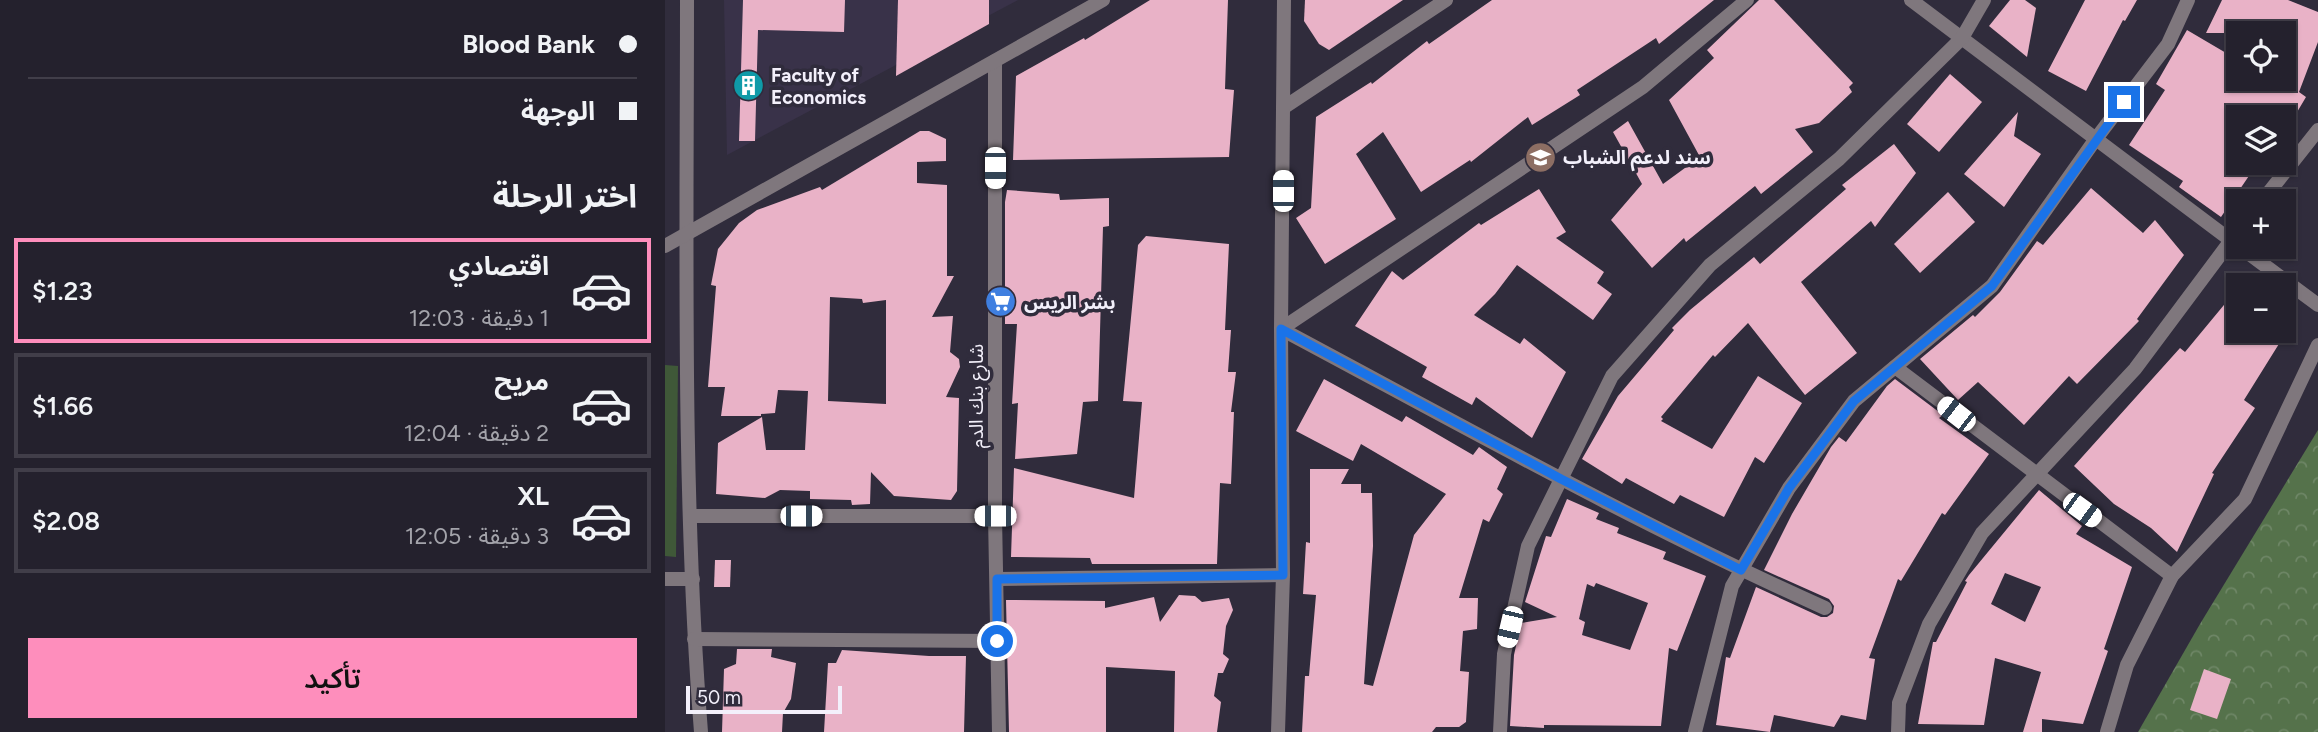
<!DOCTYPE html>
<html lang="ar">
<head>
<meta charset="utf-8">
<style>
	body { margin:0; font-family:Figtree,"Noto Sans Arabic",sans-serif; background:#2c2935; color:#f1f3f6; direction:rtl; height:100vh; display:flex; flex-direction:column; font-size:26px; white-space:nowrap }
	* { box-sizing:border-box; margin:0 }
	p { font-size:23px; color:#a3a3aa }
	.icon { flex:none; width:38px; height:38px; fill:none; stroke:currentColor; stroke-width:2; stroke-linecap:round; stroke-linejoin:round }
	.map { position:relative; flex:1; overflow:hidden; direction:ltr }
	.drawer { display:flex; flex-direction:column; background:#24212d; width:665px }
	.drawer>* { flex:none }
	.guide { display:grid; align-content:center; height:154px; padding:0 28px; background:#24212d }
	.controls { position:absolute; left:1561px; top:21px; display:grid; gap:14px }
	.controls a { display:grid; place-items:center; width:70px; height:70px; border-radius:0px; background:#24212d; box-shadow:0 2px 5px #0004,0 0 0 2px #413e49; font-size:35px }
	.scale { position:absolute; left:21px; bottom:18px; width:156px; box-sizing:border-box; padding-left:7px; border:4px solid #f3f0fb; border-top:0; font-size:19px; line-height:24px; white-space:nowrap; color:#f3f0fb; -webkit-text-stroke:5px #302c3c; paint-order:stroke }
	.end { position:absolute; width:32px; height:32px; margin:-16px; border:9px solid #1a73e8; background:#fff; box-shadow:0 0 0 4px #fff }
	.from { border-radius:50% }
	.car { position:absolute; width:21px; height:42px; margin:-21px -10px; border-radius:9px; box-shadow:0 0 5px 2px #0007; background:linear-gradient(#fff 24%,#345 0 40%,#fff 0 76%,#345 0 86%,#fff 0) }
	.guide b { display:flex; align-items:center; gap:24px; height:66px; font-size:26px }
	.guide b+b { border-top:2px solid #413e49 }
	.guide i { width:18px; height:18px; background:#f1f3f6 }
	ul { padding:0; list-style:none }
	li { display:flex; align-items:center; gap:21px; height:105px; margin:0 14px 10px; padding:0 14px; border:4px solid #413e49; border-radius:0px }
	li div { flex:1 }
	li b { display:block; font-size:26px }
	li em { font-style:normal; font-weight:600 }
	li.selected { border-color:#fe8ebc }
	li>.icon { width:63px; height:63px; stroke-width:1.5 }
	h2 { padding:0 28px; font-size:32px; line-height:84px }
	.primary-button { display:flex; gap:14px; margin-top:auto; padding:14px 28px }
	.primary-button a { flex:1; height:80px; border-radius:0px; background:#fe8ebc; color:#111; font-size:28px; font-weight:600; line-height:80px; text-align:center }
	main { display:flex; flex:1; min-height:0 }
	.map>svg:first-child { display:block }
</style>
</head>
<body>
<main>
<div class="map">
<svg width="1653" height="732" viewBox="0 0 1653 732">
	<defs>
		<pattern id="forest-crowns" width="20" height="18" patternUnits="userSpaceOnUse" patternTransform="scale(1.75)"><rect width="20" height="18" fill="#55724b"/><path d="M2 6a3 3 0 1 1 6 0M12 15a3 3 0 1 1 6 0" fill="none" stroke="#6e8666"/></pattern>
	</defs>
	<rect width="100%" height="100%" fill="#302c3c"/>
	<path fill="#393249" d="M59 0H353L62 155Z"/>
	<path fill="#3f5838" d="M0 365 13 366 11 557 0 556Z"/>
	<path fill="url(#forest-crowns)" d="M1653 430V732H1473L1535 624Z"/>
	<g fill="#e9b2c7" fill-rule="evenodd">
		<path d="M78 0H180L179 32 93 30 90 141H74Z"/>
		<path d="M233 0H324V24L231 76Z"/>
		<path d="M485 0H563L560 89 569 90 564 157 348 160 351 76 419 38 420 40Z"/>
		<path d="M640 0H738L664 50 654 44 639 21Z"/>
		<path d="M827 0H1049L994 44 991 38 912 90 915 95 867 125 863 117 806 162 805 160 756 192 718 132 691 154 731 219 660 264 631 218 646 208 651 117 706 82 707 84 762 41 764 44Z"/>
		<path d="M1094 0H1109L1188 83 1184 87 1187 92 1154 123 1130 129 1148 152 1096 194 1090 186 1021 242 1019 238 987 268 946 220 977 184 948 132 963 121 998 184 1035 157 1004 100 1049 58 1042 50Z"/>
		<path d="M1345 0H1360L1371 8 1362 57 1324 26Z"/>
		<path d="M1420 0H1472L1460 21 1458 20 1421 91 1383 71Z"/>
		<path d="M1557 0H1623L1653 12V42L1634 92 1641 97 1619 134V117H1573V163H1583L1590 167 1556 217 1514 187 1518 181 1464 145 1500 90 1491 84 1522 30 1573 60V79H1619V33H1541Z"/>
		<path d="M1285 74 1317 102 1274 152 1242 124Z"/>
		<path d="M1353 112 1349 136 1376 154 1339 207 1299 174Z"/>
		<path d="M255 131H264L281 139V161L252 162V183L282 185V276H289L267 317 288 316 285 352 294 359 295 367 281 397 294 398 292 491 286 500 229 496 206 472 205 504 187 505 186 500 145 499V491L115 490 100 498 51 494 53 443 97 417 101 450H140L143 391 113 390 110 413 96 414V416H56L60 387H43L51 286 46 285 53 249 74 223 92 210 155 187 157 190ZM165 297 197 299 198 303 221 300V404L163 401Z"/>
		<path d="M1229 144 1251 173 1210 227 1206 221 1136 282 1192 353 1140 395 1083 323 1050 357 1048 355 996 417 998 419 996 421 1047 449 1093 376 1137 403 1099 463 1090 457 1059 517 1015 495 1009 504 961 478 957 484 917 459 953 396 1009 330 1007 328 1025 310 1089 257 1095 264 1181 189 1177 185Z"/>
		<path d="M1426 188 1478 233 1490 220 1519 255 1472 319 1474 321 1412 384 1404 376 1359 425 1313 382 1293 400 1255 359 1308 315 1310 317 1335 292 1372 241 1378 245Z"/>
		<path d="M874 189 901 232 891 238 939 272 932 283 947 294 928 320 852 265 830 294 809 315 855 344 859 338 901 372 867 438 811 397 807 405 757 377 762 367 690 326 727 271 738 280 814 223 816 225Z"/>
		<path d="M342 190 394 194 395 200 444 198V226L438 227 433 401 418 402 412 454 350 459 353 403 347 404 352 324H340V202Z"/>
		<path d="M1283 192 1310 222 1255 273 1229 244Z"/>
		<path d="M481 236 564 244 560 330H566L563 372H571L566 412H569L566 484 555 483 552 564H427L425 558 346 557 349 468 469 498 477 402 458 401 473 245Z"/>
		<path d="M1573 288V331H1622L1579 400 1590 408 1547 473 1549 474 1512 552 1486 528 1449 504 1409 466 1515 348 1520 352Z"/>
		<path d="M659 379 737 422 741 416 808 455 814 447 842 467 832 489 838 494 824 522 818 519 794 598H813L812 629 798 631 795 671 804 672 801 722 794 727H771L767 732H637L640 676H644L651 595 638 594 641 542 645 543V469H684L676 484H696V493H707L708 546 699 684 708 686 749 535 781 494 696 444 688 461 631 431Z"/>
		<path d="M1230 379 1278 415 1274 418 1324 454 1280 515 1277 513 1236 581 1233 579 1204 658 1210 659 1201 720 1176 715 1169 727 1109 715 1105 732 1051 725 1061 657 1065 658 1091 587 1156 617H1162L1168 613 1169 606 1164 599 1099 570 1127 514 1166 447 1174 437 1181 442 1222 386Z"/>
		<path d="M1374 490 1417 526 1411 534 1467 567 1439 649 1443 651 1418 724 1377 719V732H1358L1376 672 1330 658 1319 725 1253 724 1268 642H1271L1302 582 1300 581 1304 575ZM1340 573 1376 587 1360 622 1326 604Z"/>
		<path d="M902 499 934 513 931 519 954 528 952 533 1001 552 998 559 1041 576 1012 651 1004 648 996 726 879 725V728L845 726 849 655 856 623 892 617 860 602 881 536 886 537ZM931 583 983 603 965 650 917 635 920 622 914 619 922 584 929 587Z"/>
		<path d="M50 560H66L65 587H49Z"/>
		<path d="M514 595 530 596 537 602 564 598 568 610 561 626 558 654 564 659 558 673H553L549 696 556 702 552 732H509L510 671 441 667V732H344L341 600 440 601V608L489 597 495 622Z"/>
		<path d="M72 649H107L106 657 131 663 126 699 118 713 117 732H57L59 669 71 664Z"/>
		<path d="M177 650 264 656H301L299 732H159L163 663H171Z"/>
		<path d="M1539 669 1566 679 1552 719 1525 710Z"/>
	</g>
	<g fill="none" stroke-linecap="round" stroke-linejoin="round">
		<g stroke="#7f777d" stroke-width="14">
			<path d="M22 0C22 244 17 489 36 732"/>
			<path d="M1082 0 978 87 616 329C796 425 974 525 1160 608"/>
			<path d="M1246 0 1572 245"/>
			<path d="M330 61V516L334 732"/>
			<path d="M618 108 781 0"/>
			<path d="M1597 201 1653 130"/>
			<path d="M0 246 438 0"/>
			<path d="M1575 247 1653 305"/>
			<path d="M1230 367 1507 576"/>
			<path d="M25 516H330"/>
			<path d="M0 579H28"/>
			<path d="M332 579 618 575"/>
			<path d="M29 639 333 641"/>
			<path d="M613 732 618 575 616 329 619 0"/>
			<path d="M835 732 839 654 863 546 947 376 1045 265 1174 159 1297 38 1319 0"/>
			<path d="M1030 732 1067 586 1124 488 1189 401 1327 286 1430 140 1503 44 1523 0"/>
			<path d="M1233 732 1234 703 1264 624 1317 533 1470 369 1573 231"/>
			<path d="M1442 732 1462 665 1507 576 1580 499 1653 345"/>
		</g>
	</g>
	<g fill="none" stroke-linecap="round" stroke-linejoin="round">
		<path stroke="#1a73e8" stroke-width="9" d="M332 641V579L618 575 616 329 896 479 1076 570 1124 488 1189 401 1327 286 1459 102"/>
	</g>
	<defs>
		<symbol id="building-disc" viewBox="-11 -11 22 22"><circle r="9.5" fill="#0f9aa8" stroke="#302c3c"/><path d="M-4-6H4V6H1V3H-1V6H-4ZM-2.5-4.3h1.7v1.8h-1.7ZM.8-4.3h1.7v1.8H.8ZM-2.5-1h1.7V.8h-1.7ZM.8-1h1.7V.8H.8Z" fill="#fff"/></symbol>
		<symbol id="school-disc" viewBox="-11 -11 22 22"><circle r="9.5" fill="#8d6e63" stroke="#302c3c"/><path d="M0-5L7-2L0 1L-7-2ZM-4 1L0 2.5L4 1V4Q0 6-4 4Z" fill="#fff"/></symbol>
		<symbol id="supermarket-disc" viewBox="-11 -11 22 22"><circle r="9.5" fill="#3f7fe0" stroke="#302c3c"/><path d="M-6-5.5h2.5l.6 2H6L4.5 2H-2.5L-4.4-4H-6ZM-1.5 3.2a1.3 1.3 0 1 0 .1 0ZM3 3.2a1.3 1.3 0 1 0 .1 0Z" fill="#fff"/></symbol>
	</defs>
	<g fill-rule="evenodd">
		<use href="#building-disc" x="66" y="68" width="35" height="35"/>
		<use href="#school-disc" x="858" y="140" width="35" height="35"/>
		<use href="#supermarket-disc" x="318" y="284" width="35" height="35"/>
	</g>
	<g text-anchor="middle" stroke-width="7" stroke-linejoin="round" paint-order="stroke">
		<g font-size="19" font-weight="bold" fill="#f3f0fb" stroke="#302c3c" text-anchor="start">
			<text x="106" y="82">Faculty of<tspan x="106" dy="22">Economics</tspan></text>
			<text x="898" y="164">سند لدعم الشباب</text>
			<text x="359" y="309">بشر الريس</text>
		</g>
		<g font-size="19" fill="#f3f0fb" stroke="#302c3c">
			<text transform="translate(311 396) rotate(-90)" y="7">شارع بنك الدم</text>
		</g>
	</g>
</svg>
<div class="controls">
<a><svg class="icon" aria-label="locate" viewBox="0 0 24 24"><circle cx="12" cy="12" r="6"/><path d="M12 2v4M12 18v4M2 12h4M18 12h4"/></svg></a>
<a><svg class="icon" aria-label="layers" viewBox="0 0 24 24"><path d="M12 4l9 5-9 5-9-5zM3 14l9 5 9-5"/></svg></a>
<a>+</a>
<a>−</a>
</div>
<div class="scale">50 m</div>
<i class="end from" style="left:332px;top:641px"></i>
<i class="end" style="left:1459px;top:102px"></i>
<i class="car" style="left:330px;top:168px;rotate:180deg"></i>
<i class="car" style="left:618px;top:191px;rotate:0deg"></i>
<i class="car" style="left:1291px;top:414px;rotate:308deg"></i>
<i class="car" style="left:1417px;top:510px;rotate:126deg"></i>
<i class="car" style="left:136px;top:516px;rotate:90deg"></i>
<i class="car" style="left:330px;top:516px;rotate:270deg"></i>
<i class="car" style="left:845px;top:627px;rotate:193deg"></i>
</div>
<section class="drawer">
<div class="guide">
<b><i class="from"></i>Blood Bank</b>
<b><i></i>الوجهة</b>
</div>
<h2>اختر الرحلة</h2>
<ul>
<li class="selected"><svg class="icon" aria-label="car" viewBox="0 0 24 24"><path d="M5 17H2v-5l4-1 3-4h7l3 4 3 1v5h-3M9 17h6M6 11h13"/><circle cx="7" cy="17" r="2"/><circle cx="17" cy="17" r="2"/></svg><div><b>اقتصادي</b><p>1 دقيقة · 12:03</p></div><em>$1.23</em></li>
<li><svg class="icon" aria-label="car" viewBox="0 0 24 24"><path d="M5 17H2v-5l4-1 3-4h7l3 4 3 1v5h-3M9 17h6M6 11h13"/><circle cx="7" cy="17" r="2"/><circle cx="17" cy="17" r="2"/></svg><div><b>مريح</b><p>2 دقيقة · 12:04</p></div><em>$1.66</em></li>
<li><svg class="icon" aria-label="car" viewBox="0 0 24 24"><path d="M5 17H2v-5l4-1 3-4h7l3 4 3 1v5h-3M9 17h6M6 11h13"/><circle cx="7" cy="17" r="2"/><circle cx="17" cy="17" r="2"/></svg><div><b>XL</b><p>3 دقيقة · 12:05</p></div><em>$2.08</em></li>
</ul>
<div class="primary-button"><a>تأكيد</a></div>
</section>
</main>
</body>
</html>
